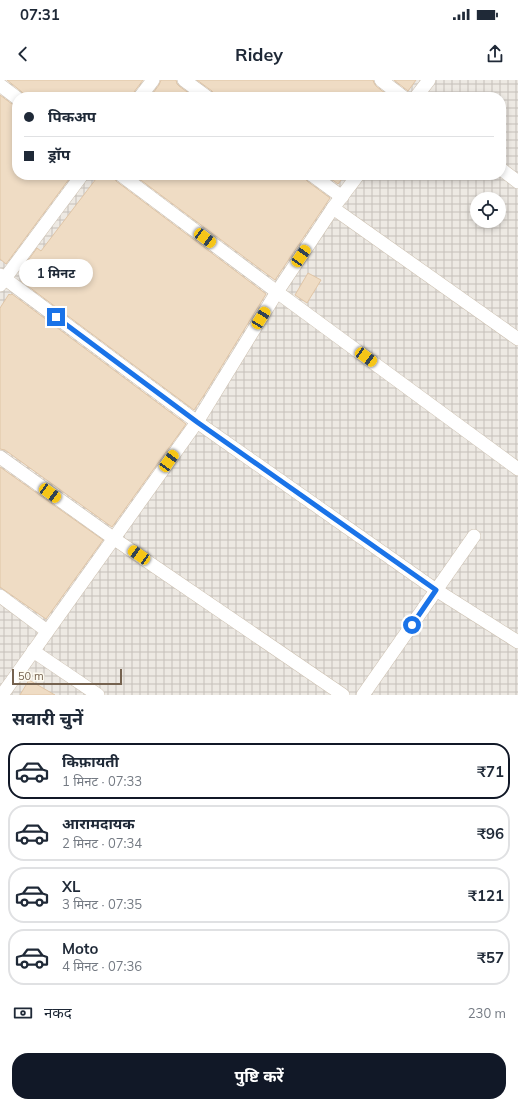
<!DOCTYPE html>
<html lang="hi">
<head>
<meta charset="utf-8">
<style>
	body { margin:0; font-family:Mulish,"Noto Sans Devanagari",sans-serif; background:#f2f2f3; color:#1f2937; height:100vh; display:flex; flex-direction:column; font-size:15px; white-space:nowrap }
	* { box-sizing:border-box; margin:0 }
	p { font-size:13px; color:#747a83 }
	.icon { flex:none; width:22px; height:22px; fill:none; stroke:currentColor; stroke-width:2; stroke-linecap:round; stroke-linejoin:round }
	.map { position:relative; height:615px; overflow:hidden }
	.panel { display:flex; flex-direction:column; background:#fff; flex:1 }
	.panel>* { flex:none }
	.banner { position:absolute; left:12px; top:12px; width:494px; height:88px; border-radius:16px; box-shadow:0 2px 6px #0003; display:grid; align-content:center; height:88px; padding:0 12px; background:#fff }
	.buttons { position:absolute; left:470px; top:112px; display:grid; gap:8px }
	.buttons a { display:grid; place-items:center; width:36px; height:36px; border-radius:50%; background:#fff; box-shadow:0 2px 6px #0003; font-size:20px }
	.scale { position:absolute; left:12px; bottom:10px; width:110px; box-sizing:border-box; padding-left:4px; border:2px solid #75624f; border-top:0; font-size:11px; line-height:14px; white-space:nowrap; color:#75624f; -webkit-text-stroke:3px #fefbf1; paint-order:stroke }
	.end { position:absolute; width:18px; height:18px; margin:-9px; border:5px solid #1a73e8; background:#fff; box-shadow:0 0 0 2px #fff }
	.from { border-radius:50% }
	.bubble { position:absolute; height:28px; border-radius:14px; background:#fff; box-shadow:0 2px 6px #0003; font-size:13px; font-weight:700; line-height:28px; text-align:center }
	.car { position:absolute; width:12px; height:24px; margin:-12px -6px; border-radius:5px; box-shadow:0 0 3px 1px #0007; background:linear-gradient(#f5c518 24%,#345 0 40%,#f5c518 0 76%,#345 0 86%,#f5c518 0) }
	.banner b { display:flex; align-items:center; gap:14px; height:38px; font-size:15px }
	.banner b+b { border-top:1px solid #e0e1e3 }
	.banner i { width:10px; height:10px; background:#1f2937 }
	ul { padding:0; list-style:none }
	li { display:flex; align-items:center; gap:12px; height:56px; margin:0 8px 6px; padding:0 4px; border:2px solid #e0e1e3; border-radius:16px }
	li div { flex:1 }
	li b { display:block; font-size:15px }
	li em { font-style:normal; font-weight:700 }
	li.active { border-color:#111827 }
	li>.icon { width:36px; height:36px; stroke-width:1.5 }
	h2 { padding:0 12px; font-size:18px; line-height:48px }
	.pay { display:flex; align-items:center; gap:10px; height:44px; padding:0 12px; font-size:15px }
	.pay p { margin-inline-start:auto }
	.cta { display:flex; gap:8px; margin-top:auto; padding:8px 12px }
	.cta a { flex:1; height:46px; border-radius:16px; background:#111827; color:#fff; font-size:16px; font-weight:700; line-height:46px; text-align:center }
	.status { display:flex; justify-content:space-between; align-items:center; height:28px; padding:0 20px; background:#fff; direction:ltr }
	.status svg { height:11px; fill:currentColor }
	header { display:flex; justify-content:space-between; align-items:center; height:52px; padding:0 12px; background:#fff; font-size:18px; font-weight:700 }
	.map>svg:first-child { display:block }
</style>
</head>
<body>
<div class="status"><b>07:31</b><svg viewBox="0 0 49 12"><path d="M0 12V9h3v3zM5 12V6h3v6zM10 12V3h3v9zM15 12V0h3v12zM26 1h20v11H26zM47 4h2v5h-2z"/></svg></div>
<header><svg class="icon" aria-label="back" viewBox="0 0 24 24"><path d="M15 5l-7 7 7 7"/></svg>Ridey<svg class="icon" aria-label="share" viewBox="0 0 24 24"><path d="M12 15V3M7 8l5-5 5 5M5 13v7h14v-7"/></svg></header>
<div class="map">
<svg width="518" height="615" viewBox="0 0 518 615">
	<defs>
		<pattern id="industrial-grid" width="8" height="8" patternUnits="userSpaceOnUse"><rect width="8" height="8" fill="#ede9e3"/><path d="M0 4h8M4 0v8" fill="none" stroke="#c5c0ba"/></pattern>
	</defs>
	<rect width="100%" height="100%" fill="#fbf7eb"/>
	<path fill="url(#industrial-grid)" fill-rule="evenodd" d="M0 0H518V615H0ZM17 17H501V95H17ZM477 119H499V141H477Z"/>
	<g fill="#efdcc4" stroke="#e0c5a6">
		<path d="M7 0H143L134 12 132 17H25L22 12Z"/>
		<path d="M161 0H176L177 4 179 6 194 17H150L159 5Z"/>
		<path d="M197 0H373L374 3 376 6 390 17H215L214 13 212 11Z"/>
		<path d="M394 0H416L408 11Z"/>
		<path d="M0 15 12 24 17 26V95H72L6 184 0 179Z"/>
		<path d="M99 95H113L114 98 116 101 266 214 204 315 194 330 21 201 24 196 19 193 37 168 41 171Z"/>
		<path d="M134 95H304L305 99 307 101 330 118 275 200Z"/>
		<path d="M326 95H345L338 104Z"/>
		<path d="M308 193 321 200 307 223 295 215Z"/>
		<path d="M9 214 10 215 12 214 186 344 112 447 5 370 0 369V228Z"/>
		<path d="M0 387 103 460 46 539 0 507Z"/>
		<path d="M29 600 55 615H20Z"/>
	</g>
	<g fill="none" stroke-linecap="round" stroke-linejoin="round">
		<defs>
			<g id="street">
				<path d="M184 0 207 17"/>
				<path d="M381 0 403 17"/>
				<path d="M0 5 17 18"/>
				<path d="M140 17 153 0"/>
				<path d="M416 17 429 0"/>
				<path d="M501 89 518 102"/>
				<path d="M121 95 277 212 518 389"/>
				<path d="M312 95 342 117"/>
				<path d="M333 128 518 259"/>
				<path d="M0 195 197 342 436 510 518 562"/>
				<path d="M0 205 82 95"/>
				<path d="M0 377 113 458 343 615"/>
				<path d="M0 516 47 551"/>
				<path d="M33 571 98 615"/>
				<path d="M2 615 197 342 277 212 333 128 358 95"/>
				<path d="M363 615 474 456"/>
			</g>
		</defs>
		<use href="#street" stroke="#cdc1b1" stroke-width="14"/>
		<use href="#street" stroke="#fff" stroke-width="13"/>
	</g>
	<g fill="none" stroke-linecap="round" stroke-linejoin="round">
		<path stroke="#1a73e8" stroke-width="5" d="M56 237 197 342 436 510 412 545"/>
	</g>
</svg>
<div class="buttons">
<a><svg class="icon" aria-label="locate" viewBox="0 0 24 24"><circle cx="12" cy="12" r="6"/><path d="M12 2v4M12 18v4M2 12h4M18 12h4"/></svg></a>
</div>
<div class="scale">50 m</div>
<i class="end from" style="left:412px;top:545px"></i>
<i class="end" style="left:56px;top:237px"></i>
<div class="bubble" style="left:19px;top:179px;width:74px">1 मिनट</div>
<i class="car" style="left:205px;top:158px;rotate:127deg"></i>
<i class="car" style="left:301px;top:176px;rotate:34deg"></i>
<i class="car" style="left:261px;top:238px;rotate:32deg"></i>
<i class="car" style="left:366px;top:277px;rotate:126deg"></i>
<i class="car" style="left:169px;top:381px;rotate:36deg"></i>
<i class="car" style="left:50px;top:413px;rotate:126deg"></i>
<i class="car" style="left:139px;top:475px;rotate:304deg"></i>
<div class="banner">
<b><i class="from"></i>पिकअप</b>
<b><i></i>ड्रॉप</b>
</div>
</div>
<section class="panel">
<h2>सवारी चुनें</h2>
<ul>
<li class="active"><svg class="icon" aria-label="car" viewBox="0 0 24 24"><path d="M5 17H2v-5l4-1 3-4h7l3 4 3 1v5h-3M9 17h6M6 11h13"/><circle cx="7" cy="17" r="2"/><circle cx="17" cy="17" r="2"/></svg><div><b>किफ़ायती</b><p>1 मिनट · 07:33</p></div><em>₹71</em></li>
<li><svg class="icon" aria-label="car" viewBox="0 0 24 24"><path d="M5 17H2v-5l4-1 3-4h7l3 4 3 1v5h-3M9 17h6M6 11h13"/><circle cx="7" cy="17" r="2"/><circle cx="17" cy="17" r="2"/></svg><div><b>आरामदायक</b><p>2 मिनट · 07:34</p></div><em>₹96</em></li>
<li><svg class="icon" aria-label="car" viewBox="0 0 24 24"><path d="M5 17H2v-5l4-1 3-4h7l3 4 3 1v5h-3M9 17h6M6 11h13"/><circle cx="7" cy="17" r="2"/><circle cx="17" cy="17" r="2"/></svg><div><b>XL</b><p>3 मिनट · 07:35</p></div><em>₹121</em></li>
<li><svg class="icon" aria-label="car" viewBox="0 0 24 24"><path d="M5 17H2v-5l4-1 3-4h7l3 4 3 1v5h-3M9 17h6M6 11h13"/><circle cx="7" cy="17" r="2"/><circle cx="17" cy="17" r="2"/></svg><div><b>Moto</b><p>4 मिनट · 07:36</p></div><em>₹57</em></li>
</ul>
<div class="pay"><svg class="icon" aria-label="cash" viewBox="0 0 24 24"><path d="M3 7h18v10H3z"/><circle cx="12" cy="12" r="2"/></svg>नकद<p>230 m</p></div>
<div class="cta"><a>पुष्टि करें</a></div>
</section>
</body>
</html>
